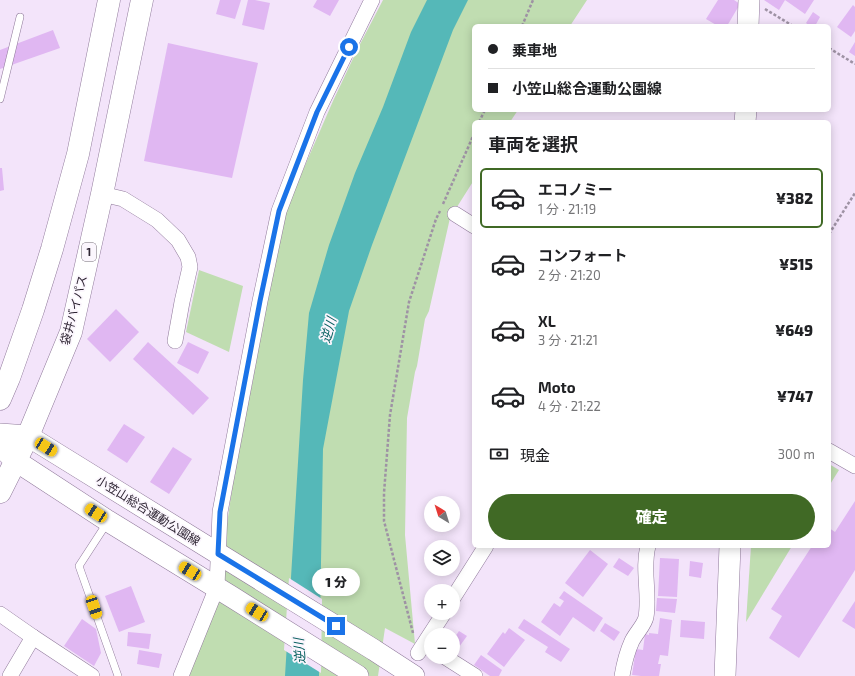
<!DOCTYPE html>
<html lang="ja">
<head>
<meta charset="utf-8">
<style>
	body { margin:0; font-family:"Exo 2","Noto Sans JP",sans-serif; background:#f2f2f2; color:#202124; height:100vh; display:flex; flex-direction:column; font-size:15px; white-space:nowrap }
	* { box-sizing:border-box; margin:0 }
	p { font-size:13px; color:#757577 }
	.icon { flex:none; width:22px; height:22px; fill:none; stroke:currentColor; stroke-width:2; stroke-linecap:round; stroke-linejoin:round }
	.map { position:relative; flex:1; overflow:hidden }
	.drawer { position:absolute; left:472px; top:120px; width:359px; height:428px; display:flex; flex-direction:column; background:#fff; border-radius:6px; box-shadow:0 2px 10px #0003 }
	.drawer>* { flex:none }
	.banner { position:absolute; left:472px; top:24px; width:359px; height:88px; border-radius:6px; box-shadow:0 2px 10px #0003; display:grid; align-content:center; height:88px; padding:0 16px; background:#fff }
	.needle { width:26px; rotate:322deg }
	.controls { position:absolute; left:424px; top:496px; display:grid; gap:8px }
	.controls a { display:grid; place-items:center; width:36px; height:36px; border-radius:50%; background:#fff; box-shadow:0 2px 10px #0003; font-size:20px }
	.end { position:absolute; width:18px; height:18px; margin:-9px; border:5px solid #1a73e8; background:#fff; box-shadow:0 0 0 2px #fff }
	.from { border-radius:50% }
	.bubble { position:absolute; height:28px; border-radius:14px; background:#fff; box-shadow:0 2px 10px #0003; font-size:13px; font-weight:800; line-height:28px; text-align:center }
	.car { position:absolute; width:12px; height:24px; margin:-12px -6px; border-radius:5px; box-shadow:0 0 3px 1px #0007; background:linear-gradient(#f5c518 24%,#345 0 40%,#f5c518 0 76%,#345 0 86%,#f5c518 0) }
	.banner b { display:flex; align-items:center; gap:14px; height:38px; font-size:15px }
	.banner b+b { border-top:1px solid #e0e0e0 }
	.banner i { width:10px; height:10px; background:#202124 }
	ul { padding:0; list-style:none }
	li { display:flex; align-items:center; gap:12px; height:60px; margin:0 8px 6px; padding:0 8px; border:2px solid transparent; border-radius:6px }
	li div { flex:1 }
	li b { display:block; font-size:15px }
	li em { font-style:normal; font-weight:800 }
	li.selected { border-color:#406925 }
	li>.icon { width:36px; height:36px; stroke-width:1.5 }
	h2 { padding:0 16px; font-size:18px; line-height:48px }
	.pay { display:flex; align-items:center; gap:10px; height:44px; padding:0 16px; font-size:15px }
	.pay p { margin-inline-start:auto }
	.button { display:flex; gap:8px; margin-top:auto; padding:8px 16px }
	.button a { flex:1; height:46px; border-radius:24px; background:#406925; color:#fff; font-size:16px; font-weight:800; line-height:46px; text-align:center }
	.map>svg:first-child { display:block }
</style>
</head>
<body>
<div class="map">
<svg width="855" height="676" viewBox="0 0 855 676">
	<rect width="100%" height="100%" fill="#f3e4fa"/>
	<g fill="#c0ddb1">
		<path d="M383 0H587L570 26H474V110H518L510 122H474V180L450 218 429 311 425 319 417 366 415 372 407 418 405 535 415 644 385 628 378 676H187L225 538 238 447 252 385 268 292 286 209 333 101 358 48Z"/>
		<path d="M199 270 243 286 229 352 186 332Z"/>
		<path d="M829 464 839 470 829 486Z"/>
		<path d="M751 546H792L746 622Z"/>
	</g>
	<path fill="#55b8b8" d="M427 0H468L453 30 372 245 349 311 323 449 319 676H285L303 380 309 313 329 245 355 173 383 107 411 32Z"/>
	<path fill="#f3e4fa" d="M289 578 322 599 321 673 284 650Z"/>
	<g fill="#e0b7f2">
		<path d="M220 0H241L235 19 216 14Z"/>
		<path d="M248 0H255L270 3 264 30 242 25Z"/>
		<path d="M317 0H339L330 16 313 7Z"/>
		<path d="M718 0H734L740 4 727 26H718L706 19Z"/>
		<path d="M764 0H814L805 14 785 0 779 10Z"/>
		<path d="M853 5 855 7V31L851 37 837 27Z"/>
		<path d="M813 12 820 17 815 26H810L806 23Z"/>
		<path d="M53 30 60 48 0 69V50Z"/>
		<path d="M855 42V56L849 52Z"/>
		<path d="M168 43 258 63 232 178 144 161Z"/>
		<path d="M0 168H2L4 190 0 191Z"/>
		<path d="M116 309 139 332 110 362 87 339Z"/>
		<path d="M148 342 209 398 193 415 133 359Z"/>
		<path d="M188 342 209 352 198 374 177 363Z"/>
		<path d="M124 424 145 437 127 463 107 450Z"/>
		<path d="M173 447 192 459 169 494 150 482Z"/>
		<path d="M855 501V570L799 658 769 638 782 616 771 609 812 546H829V528L835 532Z"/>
		<path d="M590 550 608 564 583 597 565 583Z"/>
		<path d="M619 558 634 568 628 576 613 567Z"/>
		<path d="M660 558 679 559 677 597 658 596Z"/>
		<path d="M690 561 703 563 701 578 689 576Z"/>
		<path d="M131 586 145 622 119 632 105 596Z"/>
		<path d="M564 591 603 618 594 632 573 617 560 636 541 622 554 603 560 607 564 601 559 598Z"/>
		<path d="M657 598 677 599 675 613 656 611Z"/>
		<path d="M855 601V629L842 621Z"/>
		<path d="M660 618 672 620 668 656 660 655 658 664H661L659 676H641L632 675 636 649 643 650 645 634 649 635V633L658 634Z"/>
		<path d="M82 619 96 629 101 653 94 666 64 646Z"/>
		<path d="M524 619 570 649 561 662 545 652 548 647 518 628Z"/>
		<path d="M681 620 705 622 704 639 680 637Z"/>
		<path d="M605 623 620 632 614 641 600 631Z"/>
		<path d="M509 628 525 640 504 667 487 654 503 632 505 634Z"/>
		<path d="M448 630 453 633 452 635H445Z"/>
		<path d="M459 631 467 636 459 647 453 644V640Z"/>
		<path d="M128 632 151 634 149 649 127 646Z"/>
		<path d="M139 650 162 654 159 668 137 664Z"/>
		<path d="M481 655 502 670 499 676H490L474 665Z"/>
	</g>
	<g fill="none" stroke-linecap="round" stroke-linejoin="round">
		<defs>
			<g id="lane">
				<path d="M0 99 20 17"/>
				<path d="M107 523 79 566 118 676"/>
			</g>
			<g id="street">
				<path d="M102 194 123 199 157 220 178 240 188 257 190 267 182 302 175 341"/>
				<path d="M455 214 474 226"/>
				<path d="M829 451 855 466"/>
				<path d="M453 598 486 546"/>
				<path d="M0 614 33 637 92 676"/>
				<path d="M418 653 444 613"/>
				<path d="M445 657 475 676"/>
				<path d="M10 676 33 637"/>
				<path d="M181 676 217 587 220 512 260 301 279 211 317 112 372 0"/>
				<path d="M622 676C624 664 627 652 632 641 636 633 645 624 646 617 650 594 642 569 648 546"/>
			</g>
			<g id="secondary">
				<path d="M748 26 749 0"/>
				<path d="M745 122 746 110"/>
				<path d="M0 434 28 436 374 650 414 676"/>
				<path d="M0 446 16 461 108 521 232 597 358 676"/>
				<path d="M725 676 730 546"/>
			</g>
			<g id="highway">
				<path d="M0 399 9 378 33 310 52 249 78 154 109 0"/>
				<path d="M0 492 28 436 71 332 102 194 142 0"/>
			</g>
		</defs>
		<use href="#lane" stroke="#907a9b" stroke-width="8"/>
		<use href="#street" stroke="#907a9b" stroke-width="16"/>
		<use href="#secondary" stroke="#907a9b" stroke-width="22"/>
		<use href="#highway" stroke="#907a9b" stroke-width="23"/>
		<g stroke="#9e92a4" stroke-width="2.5" stroke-dasharray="3 2" stroke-linecap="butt">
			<path d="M765 9 793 26"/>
			<path d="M522 26 533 0"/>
			<path d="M829 48 855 64"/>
			<path d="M479 122 485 110"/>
			<path d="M443 204 474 134"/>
			<path d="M829 234 855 193"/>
			<path d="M413 633 384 521V493L390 415 409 302 436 219 440 211"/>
		</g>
		<use href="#lane" stroke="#fff" stroke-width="7"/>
		<use href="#street" stroke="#fff" stroke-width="15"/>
		<use href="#secondary" stroke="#fff" stroke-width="21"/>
		<use href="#highway" stroke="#fff" stroke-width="22"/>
	</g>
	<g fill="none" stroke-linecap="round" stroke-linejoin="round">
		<path stroke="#1a73e8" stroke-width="5" d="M336 626 218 554 220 512 260 301 279 211 317 112 349 47"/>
	</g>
	<g text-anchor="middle" stroke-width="3.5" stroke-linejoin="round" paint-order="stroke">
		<rect fill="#fbf6fd" stroke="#6c6470" stroke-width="1" x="82" y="243" width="14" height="18" rx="3"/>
		<g font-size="11" font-weight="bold" fill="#2e2533">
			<text x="89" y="256">1</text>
		</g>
		<g font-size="12" fill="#2e2533" stroke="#fbf6fd">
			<text transform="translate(74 310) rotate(-75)" y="4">袋井バイパス</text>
			<text transform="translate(148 511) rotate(32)" y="4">小笠山総合運動公園線</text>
		</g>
		<g font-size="13" font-style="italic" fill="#096060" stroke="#fbf6fd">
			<text transform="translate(328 330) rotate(-74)" y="5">逆川</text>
			<text transform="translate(299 651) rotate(-94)" y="5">逆川</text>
		</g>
	</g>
</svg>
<div class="controls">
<a><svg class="needle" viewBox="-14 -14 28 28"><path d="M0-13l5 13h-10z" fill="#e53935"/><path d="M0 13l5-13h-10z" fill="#757577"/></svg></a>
<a><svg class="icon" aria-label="layers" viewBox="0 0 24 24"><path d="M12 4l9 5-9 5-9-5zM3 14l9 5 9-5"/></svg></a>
<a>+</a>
<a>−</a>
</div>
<i class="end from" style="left:349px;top:47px"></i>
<i class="end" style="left:336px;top:626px"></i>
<div class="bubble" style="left:312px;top:568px;width:48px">1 分</div>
<i class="car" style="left:46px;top:447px;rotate:122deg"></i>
<i class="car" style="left:96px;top:513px;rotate:303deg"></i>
<i class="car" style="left:190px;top:571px;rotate:302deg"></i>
<i class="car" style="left:94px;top:607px;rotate:161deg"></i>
<i class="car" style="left:257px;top:612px;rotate:302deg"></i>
<div class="banner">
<b><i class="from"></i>乗車地</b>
<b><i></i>小笠山総合運動公園線</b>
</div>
<section class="drawer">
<h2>車両を選択</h2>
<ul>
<li class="selected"><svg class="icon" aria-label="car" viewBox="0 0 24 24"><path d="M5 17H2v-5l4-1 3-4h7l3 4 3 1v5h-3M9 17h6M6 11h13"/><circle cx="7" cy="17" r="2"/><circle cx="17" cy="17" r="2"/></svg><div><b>エコノミー</b><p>1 分 · 21:19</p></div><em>¥382</em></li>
<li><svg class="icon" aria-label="car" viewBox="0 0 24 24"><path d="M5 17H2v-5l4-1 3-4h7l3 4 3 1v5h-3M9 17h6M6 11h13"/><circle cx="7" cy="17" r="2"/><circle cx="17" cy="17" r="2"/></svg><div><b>コンフォート</b><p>2 分 · 21:20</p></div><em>¥515</em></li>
<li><svg class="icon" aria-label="car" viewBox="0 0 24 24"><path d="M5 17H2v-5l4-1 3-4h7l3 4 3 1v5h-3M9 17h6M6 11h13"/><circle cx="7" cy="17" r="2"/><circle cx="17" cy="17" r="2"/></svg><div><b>XL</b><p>3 分 · 21:21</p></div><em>¥649</em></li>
<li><svg class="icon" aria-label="car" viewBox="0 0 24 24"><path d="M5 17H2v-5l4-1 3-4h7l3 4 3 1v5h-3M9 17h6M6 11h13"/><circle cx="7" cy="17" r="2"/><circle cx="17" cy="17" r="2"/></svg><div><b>Moto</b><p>4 分 · 21:22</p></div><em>¥747</em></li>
</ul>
<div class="pay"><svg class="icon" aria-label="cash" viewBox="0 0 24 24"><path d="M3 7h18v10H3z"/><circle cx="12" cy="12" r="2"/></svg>現金<p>300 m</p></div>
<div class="button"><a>確定</a></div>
</section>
</div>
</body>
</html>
